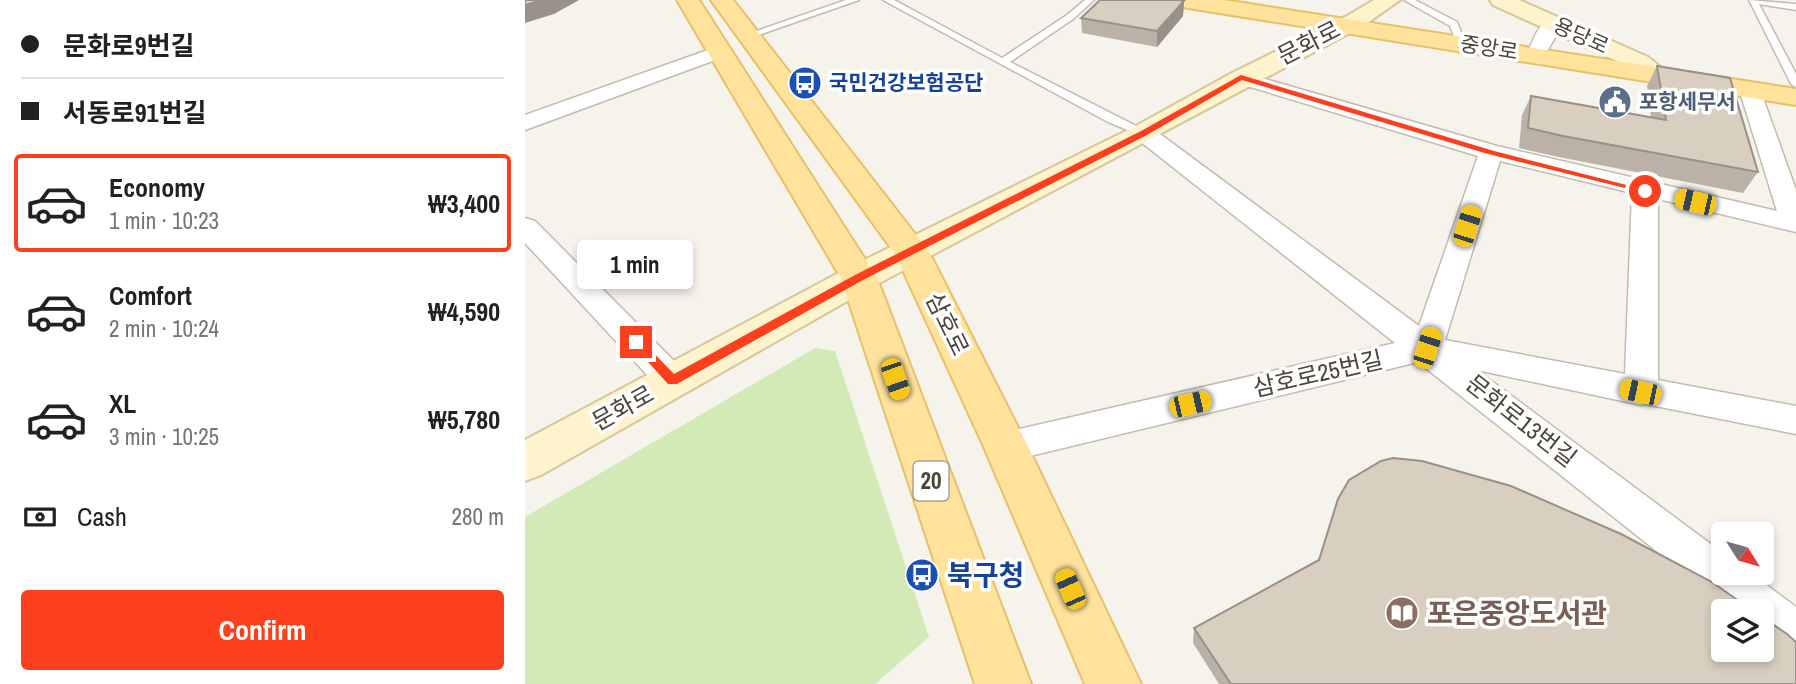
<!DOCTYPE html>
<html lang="en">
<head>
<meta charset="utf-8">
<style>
	body { margin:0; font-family:"Archivo Narrow","Noto Sans KR",sans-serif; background:#f6f6f6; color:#202124; height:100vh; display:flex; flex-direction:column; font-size:26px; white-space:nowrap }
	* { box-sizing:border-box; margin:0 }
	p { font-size:23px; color:#757577 }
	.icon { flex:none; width:38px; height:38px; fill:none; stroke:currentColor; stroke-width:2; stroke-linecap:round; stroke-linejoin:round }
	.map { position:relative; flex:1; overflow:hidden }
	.sheet { display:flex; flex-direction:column; background:#fff; width:525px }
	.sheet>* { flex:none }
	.banner { display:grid; align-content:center; height:154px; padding:0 21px; background:#fff }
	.needle { width:46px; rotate:127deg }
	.buttons { position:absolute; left:1186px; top:522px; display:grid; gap:14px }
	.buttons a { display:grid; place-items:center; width:63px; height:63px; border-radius:7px; background:#fff; box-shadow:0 4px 10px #0003; font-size:35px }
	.end { position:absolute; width:32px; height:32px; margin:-16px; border:9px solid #fc3f1d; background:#fff; box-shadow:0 0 0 4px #fff }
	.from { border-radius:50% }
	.bubble { position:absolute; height:49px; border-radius:7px; background:#fff; box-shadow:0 4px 10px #0003; font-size:23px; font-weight:700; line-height:49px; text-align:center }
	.car { position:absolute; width:21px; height:42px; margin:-21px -10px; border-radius:9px; box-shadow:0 0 5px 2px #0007; background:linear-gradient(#f5c518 24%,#345 0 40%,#f5c518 0 76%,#345 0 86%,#f5c518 0) }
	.banner b { display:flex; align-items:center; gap:24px; height:66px; font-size:26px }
	.banner b+b { border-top:2px solid #e0e0e0 }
	.banner i { width:18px; height:18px; background:#202124 }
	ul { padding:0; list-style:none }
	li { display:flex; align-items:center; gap:21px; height:98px; margin:0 14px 10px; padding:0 7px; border:4px solid transparent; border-radius:7px }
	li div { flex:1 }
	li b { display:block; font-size:26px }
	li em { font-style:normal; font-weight:700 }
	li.selected { border-color:#fc3f1d }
	li>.icon { width:63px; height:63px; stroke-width:1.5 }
	.pay { display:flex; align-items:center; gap:18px; height:77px; padding:0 21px; font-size:26px }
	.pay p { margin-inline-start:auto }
	.cta { display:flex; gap:14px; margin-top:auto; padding:14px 21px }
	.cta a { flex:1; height:80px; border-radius:7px; background:#fc3f1d; color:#fff; font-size:28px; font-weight:700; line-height:80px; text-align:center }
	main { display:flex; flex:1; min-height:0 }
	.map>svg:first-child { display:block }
</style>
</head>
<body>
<main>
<section class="sheet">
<div class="banner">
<b><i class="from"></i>문화로9번길</b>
<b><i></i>서동로91번길</b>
</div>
<ul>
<li class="selected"><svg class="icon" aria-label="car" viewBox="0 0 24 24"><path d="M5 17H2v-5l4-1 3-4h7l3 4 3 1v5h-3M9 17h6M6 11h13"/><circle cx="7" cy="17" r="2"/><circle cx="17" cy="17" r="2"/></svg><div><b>Economy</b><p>1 min · 10:23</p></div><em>₩3,400</em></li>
<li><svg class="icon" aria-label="car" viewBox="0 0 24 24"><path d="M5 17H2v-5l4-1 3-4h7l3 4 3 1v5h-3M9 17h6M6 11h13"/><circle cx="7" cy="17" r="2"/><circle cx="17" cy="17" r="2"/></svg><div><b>Comfort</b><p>2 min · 10:24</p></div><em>₩4,590</em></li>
<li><svg class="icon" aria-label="car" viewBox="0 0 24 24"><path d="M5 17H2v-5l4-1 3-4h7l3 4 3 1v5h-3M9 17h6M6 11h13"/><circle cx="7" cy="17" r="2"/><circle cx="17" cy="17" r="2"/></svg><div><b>XL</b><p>3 min · 10:25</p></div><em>₩5,780</em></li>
</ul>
<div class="pay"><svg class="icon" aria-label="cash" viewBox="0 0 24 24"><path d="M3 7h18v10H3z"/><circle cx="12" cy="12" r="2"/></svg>Cash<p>280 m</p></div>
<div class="cta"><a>Confirm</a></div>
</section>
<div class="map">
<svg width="1271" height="684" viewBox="0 0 1271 684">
	<rect width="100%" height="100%" fill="#f6f3ec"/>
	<path fill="#d2eab5" d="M290 348 310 351 404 637 350 684H0V517Z"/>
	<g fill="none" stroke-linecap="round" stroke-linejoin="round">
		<defs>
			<g id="lane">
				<path d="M321 0H334L225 38 217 36Z"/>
				<path d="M358 0H369L477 58 542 15 560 0H569L548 19 485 62 625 133 623 135H615L583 122Z"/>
				<path d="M879 0H890L932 22 939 39 931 41 925 26Z"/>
				<path d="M1224 0 1271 4V10L1234 4 1271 74V87L1266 84Z"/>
			</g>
			<g id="street">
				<path d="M1029 18 1038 24C1032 33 1028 42 1022 51H1008L1005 47C1010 35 1015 22 1029 18Z"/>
				<path d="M194 46 201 48 204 52 201 56 0 130V115Z"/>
				<path d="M716 72 972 146 1252 211 1214 89 1217 84H1233L1271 190V232L1133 199V380L1271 406V434L1120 404 1116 405 952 370 1199 554V572H1224L1271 607V656L1256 649 1237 635V611H1207L893 362 481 462 468 458 463 447 468 436 481 432 870 343 611 138 607 133 611 128H627L894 326 953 156 709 82 706 78 709 74ZM975 161 1107 193 1100 374 920 340Z"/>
				<path d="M0 218 10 221 160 372 165 381 160 390 148 394 136 390 0 243Z"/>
			</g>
			<g id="secondary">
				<path d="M849 0H875L838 26 347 287 16 475 0 481V440L321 269 609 127 707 73 822 16Z"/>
				<path d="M965 0H994L1123 57 1146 76 1142 81C1126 85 1118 77 1105 67L968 5Z"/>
			</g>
			<g id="primary">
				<path d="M152 0H174L352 278 506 684H450L316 278Z"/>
				<path d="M186 0H208L404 252 503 447 616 684H560L459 447 371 255Z"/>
				<path d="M646 0H699L1271 89V105L657 7 649 5Z"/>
			</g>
		</defs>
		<use href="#lane" stroke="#c2bbae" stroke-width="3"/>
		<use href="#street" stroke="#c2bbae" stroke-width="3"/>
		<use href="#secondary" stroke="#d6c79b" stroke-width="4"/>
		<use href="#primary" stroke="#e6c16a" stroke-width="4"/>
		<use href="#lane" fill="#fff" fill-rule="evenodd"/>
		<use href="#street" fill="#fff" fill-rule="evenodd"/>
		<use href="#secondary" fill="#fff3cd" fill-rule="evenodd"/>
		<use href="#primary" fill="#ffe39c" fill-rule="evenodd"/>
	</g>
	<g fill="#bab2a6">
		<path d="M659 1 658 16 632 47 557 33 556 18Z"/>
		<path d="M1132 66 1233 172 1218 193 1029 156 994 148 997 115 1006 96 1126 117 1122 86Z"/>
		<path d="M813 499 1271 684H694L668 643 669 628 793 561Z"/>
	</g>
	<g fill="#979187">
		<path d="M17 0H54L29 14 0 23V5Z"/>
		<path d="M659 1 658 16 632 47V31Z"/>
	</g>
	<g fill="#d8cfc1" stroke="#979187" stroke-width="2">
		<path d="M0 0H17L0 5Z"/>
		<path d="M575 0H654L659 1 632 31 556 18Z"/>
		<path d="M1132 66 1205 78 1233 172 1038 136 1003 128 1006 96 1141 120Z"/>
		<path d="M868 458 897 461 986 486 1096 534 1187 582 1228 611H1199V649H1237V617L1262 634 1271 642V684H706L669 628 794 560 813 499 824 480 856 461Z"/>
	</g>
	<path fill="#fc3f1d" d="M716 75 969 151 1125 191 1120 193 963 154 717 80 622 135 338 280 152 384H143L105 342 107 339H115L149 374 330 275 616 131Z"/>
	<defs>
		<symbol id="bus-disc" viewBox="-11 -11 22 22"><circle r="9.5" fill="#1a4fb4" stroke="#fff"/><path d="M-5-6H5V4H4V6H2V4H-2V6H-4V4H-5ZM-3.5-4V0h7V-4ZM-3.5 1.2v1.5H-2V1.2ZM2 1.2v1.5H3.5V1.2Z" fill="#fff"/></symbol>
		<symbol id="civic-disc" viewBox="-11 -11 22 22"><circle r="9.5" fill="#5c6f8a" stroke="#fff"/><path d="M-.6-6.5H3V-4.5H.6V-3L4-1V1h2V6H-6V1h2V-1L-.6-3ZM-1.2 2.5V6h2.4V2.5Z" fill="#fff"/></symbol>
		<symbol id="library-disc" viewBox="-11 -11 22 22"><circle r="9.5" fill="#8d6e63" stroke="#fff"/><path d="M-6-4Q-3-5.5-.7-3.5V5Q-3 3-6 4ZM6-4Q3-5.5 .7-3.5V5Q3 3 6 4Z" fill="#fff"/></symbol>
	</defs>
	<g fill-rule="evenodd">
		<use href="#bus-disc" x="261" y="64" width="38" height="38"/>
		<use href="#civic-disc" x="1071" y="83" width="38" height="38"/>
		<use href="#bus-disc" x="378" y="556" width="38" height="38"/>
		<use href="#library-disc" x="858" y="594" width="38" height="38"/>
	</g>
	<g text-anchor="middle" stroke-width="7" stroke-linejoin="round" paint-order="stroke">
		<g font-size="21" fill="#4b4439" stroke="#fff">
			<text transform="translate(1056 36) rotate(24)" y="7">용당로</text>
			<text transform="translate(964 48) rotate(9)" y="7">중앙로</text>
		</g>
		<g font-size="21" font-weight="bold" fill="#164399" stroke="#fff" text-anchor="start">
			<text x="304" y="90">국민건강보험공단</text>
		</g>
		<g font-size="21" font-weight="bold" fill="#4e5e75" stroke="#fff" text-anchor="start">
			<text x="1114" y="109">포항세무서</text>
		</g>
		<rect fill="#fff" stroke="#817c74" stroke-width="2" x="388.5" y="461.5" width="35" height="39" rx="5"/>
		<g font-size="23" font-weight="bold" fill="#4b4439">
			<text x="406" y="489">20</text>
		</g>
		<g font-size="24" fill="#4b4439" stroke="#fff">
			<text transform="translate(784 43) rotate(-27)" y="8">문화로</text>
			<text transform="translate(422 324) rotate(64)" y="8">삼호로</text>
			<text transform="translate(793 374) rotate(-13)" y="8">삼호로25번길</text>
			<text transform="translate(98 408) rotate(-29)" y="8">문화로</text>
			<text transform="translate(996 421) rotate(38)" y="8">문화로13번길</text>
		</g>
		<g font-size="28" font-weight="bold" fill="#164399" stroke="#fff" text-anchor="start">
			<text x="422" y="585">북구청</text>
		</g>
		<g font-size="28" font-weight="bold" fill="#785e54" stroke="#fff" text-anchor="start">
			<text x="902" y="623">포은중앙도서관</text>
		</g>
	</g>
</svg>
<div class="buttons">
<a><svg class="needle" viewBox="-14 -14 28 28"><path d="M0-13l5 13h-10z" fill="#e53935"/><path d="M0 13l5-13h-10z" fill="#757577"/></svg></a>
<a><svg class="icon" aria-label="layers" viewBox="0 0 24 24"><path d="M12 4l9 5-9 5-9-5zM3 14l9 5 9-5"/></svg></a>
</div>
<i class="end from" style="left:1120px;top:191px"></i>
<i class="end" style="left:111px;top:342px"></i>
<div class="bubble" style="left:52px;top:240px;width:116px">1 min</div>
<i class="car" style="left:1170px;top:202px;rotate:283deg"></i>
<i class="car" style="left:942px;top:226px;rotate:18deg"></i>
<i class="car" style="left:902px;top:348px;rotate:18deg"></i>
<i class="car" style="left:370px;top:379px;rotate:161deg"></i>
<i class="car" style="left:1115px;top:392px;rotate:282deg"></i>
<i class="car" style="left:665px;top:404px;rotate:77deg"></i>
<i class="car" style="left:545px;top:589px;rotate:336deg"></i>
</div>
</main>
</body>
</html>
